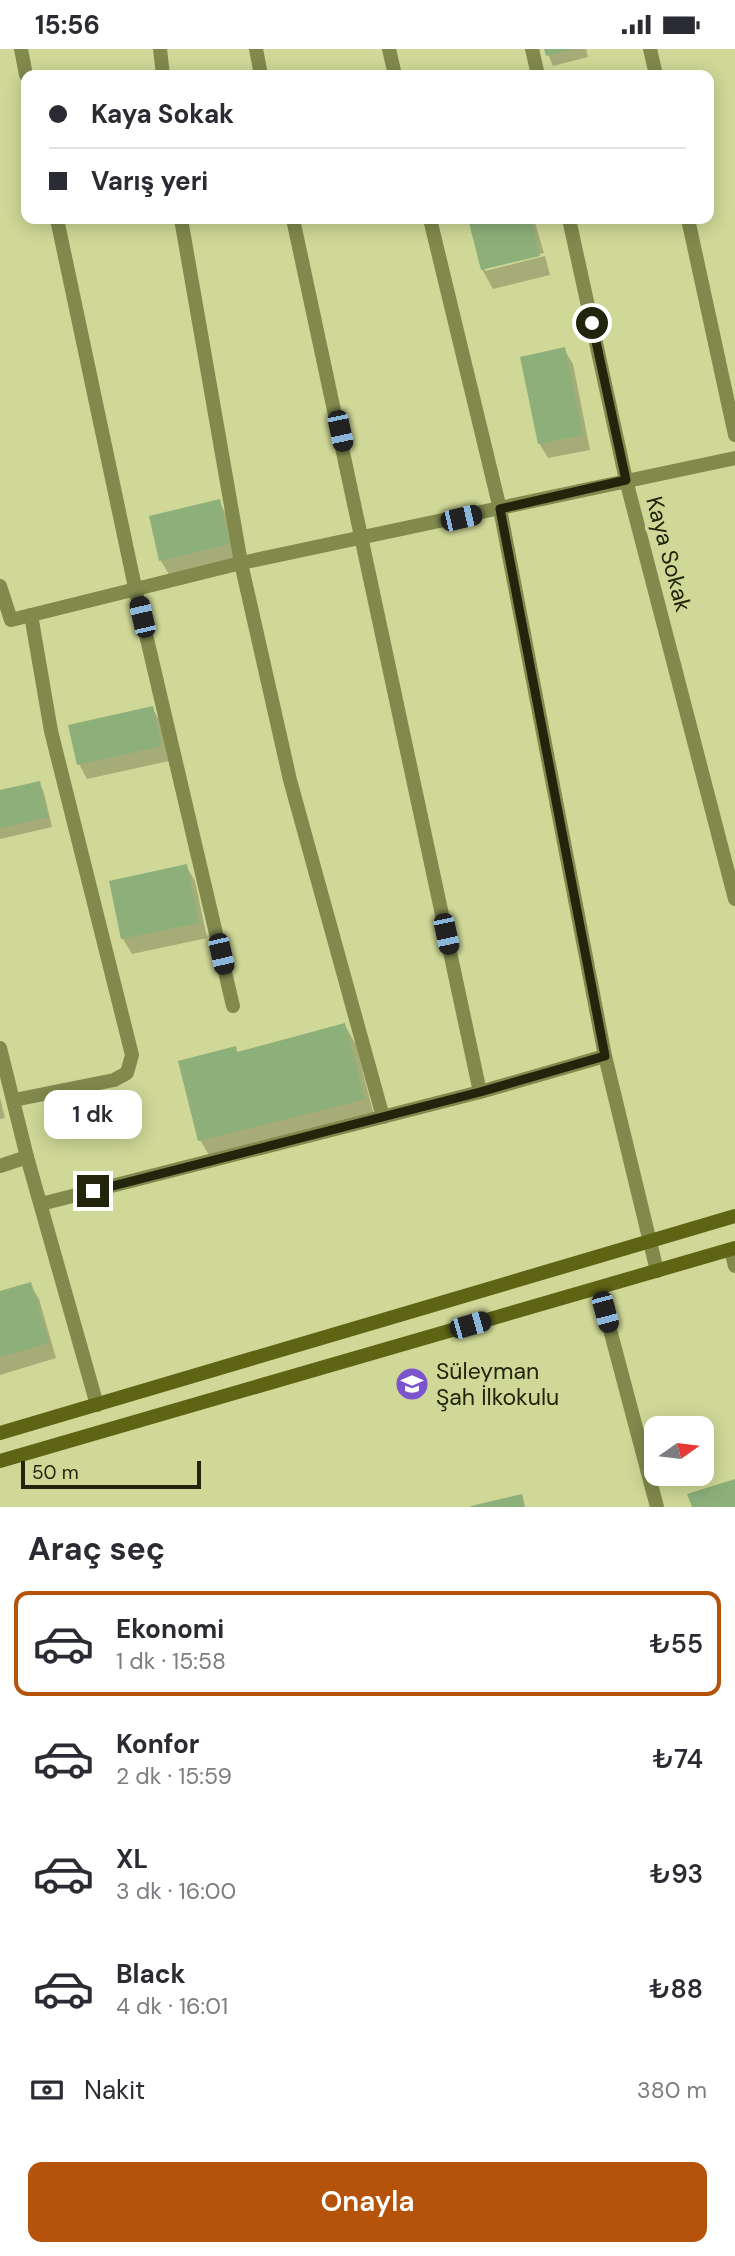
<!DOCTYPE html>
<html lang="tr">
<head>
<meta charset="utf-8">
<style>
	body { margin:0; font-family:"DM Sans",sans-serif; background:#f7f7f7; color:#2b2b33; height:100vh; display:flex; flex-direction:column; font-size:26px; white-space:nowrap }
	* { box-sizing:border-box; margin:0 }
	p { font-size:23px; color:#7c7c81 }
	.icon { flex:none; width:38px; height:38px; fill:none; stroke:currentColor; stroke-width:2; stroke-linecap:round; stroke-linejoin:round }
	.map { position:relative; height:1458px; overflow:hidden }
	.sheet { display:flex; flex-direction:column; background:#fff; flex:1 }
	.sheet>* { flex:none }
	.top-card { position:absolute; left:21px; top:21px; width:693px; height:154px; border-radius:14px; box-shadow:0 4px 18px #0003; display:grid; align-content:center; height:154px; padding:0 28px; background:#fff }
	.needle { width:46px; rotate:76deg }
	.controls { position:absolute; left:644px; top:1367px; display:grid; gap:14px }
	.controls a { display:grid; place-items:center; width:70px; height:70px; border-radius:14px; background:#fff; box-shadow:0 4px 18px #0003; font-size:35px }
	.scale { position:absolute; left:21px; bottom:18px; width:180px; box-sizing:border-box; padding-left:7px; border:4px solid #22250b; border-top:0; font-size:19px; line-height:24px; white-space:nowrap; color:#22250b; -webkit-text-stroke:5px #cfd897; paint-order:stroke }
	.end { position:absolute; width:32px; height:32px; margin:-16px; border:9px solid #22250b; background:#fff; box-shadow:0 0 0 4px #fff }
	.from { border-radius:50% }
	.bubble { position:absolute; height:49px; border-radius:14px; background:#fff; box-shadow:0 4px 18px #0003; font-size:23px; font-weight:600; line-height:49px; text-align:center }
	.car { position:absolute; width:21px; height:42px; margin:-21px -10px; border-radius:9px; box-shadow:0 0 5px 2px #0007; background:linear-gradient(#222 24%,#8ab4d8 0 40%,#222 0 76%,#8ab4d8 0 86%,#222 0) }
	.top-card b { display:flex; align-items:center; gap:24px; height:66px; font-size:26px }
	.top-card b+b { border-top:2px solid #e1e1e2 }
	.top-card i { width:18px; height:18px; background:#2b2b33 }
	ul { padding:0; list-style:none }
	li { display:flex; align-items:center; gap:21px; height:105px; margin:0 14px 10px; padding:0 14px; border:4px solid transparent; border-radius:14px }
	li div { flex:1 }
	li b { display:block; font-size:26px }
	li em { font-style:normal; font-weight:600 }
	li.selected { border-color:#b45309 }
	li>.icon { width:63px; height:63px; stroke-width:1.5 }
	h2 { padding:0 28px; font-size:32px; line-height:84px }
	.pay { display:flex; align-items:center; gap:18px; height:77px; padding:0 28px; font-size:26px }
	.pay p { margin-inline-start:auto }
	.action { display:flex; gap:14px; margin-top:auto; padding:14px 28px }
	.action a { flex:1; height:80px; border-radius:14px; background:#b45309; color:#fff; font-size:28px; font-weight:600; line-height:80px; text-align:center }
	.status { display:flex; justify-content:space-between; align-items:center; height:49px; padding:0 35px; background:#fff; direction:ltr }
	.status svg { height:19px; fill:currentColor }
	.map>svg:first-child { display:block }
</style>
</head>
<body>
<div class="status"><b>15:56</b><svg viewBox="0 0 49 12"><path d="M0 12V9h3v3zM5 12V6h3v6zM10 12V3h3v9zM15 12V0h3v12zM26 1h20v11H26zM47 4h2v5h-2z"/></svg></div>
<div class="map">
<svg width="735" height="1458" viewBox="0 0 735 1458">
	<rect width="100%" height="100%" fill="#cfd897"/>
	<g fill="#0003">
		<path d="M546 0H586L588 8 553 17Z"/>
		<path d="M470 170H534L544 204 485 218V222L545 207 550 226 493 240 482 220Z"/>
		<path d="M564 300 573 315 590 401 548 409 539 394Z"/>
		<path d="M219 452 227 467 238 510 170 527 161 512 151 468Z"/>
		<path d="M152 659 161 674 169 712 87 730 79 715Z"/>
		<path d="M39 734 44 744 52 778 0 790V743Z"/>
		<path d="M186 817 195 832 207 889 132 905 123 890 111 833Z"/>
		<path d="M345 976 356 996 375 1070 209 1106 200 1091 235 999 238 1004Z"/>
		<path d="M0 1049 5 1069 0 1070Z"/>
		<path d="M30 1235 39 1250 56 1309 0 1326V1244Z"/>
	</g>
	<g fill="#8db07a">
		<path d="M544 0H571V1L546 7Z"/>
		<path d="M468 170H531L540 207 481 221Z"/>
		<path d="M565 298 583 386 538 395 520 308Z"/>
		<path d="M220 450 230 495 159 512 149 467Z"/>
		<path d="M153 657 162 697 77 716 68 676Z"/>
		<path d="M40 732 48 768 0 779V741Z"/>
		<path d="M187 815 199 874 121 890 109 832Z"/>
		<path d="M345 974 365 1050 198 1092 178 1012 236 997 237 1003Z"/>
		<path d="M31 1233 49 1294 0 1308V1242Z"/>
		<path d="M735 1430V1458H692L687 1445Z"/>
		<path d="M522 1445 525 1458H471V1457Z"/>
	</g>
	<g fill="none" stroke-linecap="round" stroke-linejoin="round">
		<g stroke="#81894d" stroke-width="14">
			<path d="M21 0 26 26"/>
			<path d="M160 0 163 26"/>
			<path d="M256 0 261 26"/>
			<path d="M389 0 395 26"/>
			<path d="M532 0 538 26"/>
			<path d="M650 0 656 26"/>
			<path d="M57 170 136 543 233 957"/>
			<path d="M181 170 241 514 290 731 383 1068"/>
			<path d="M293 170 480 1043"/>
			<path d="M430 170 500 460 605 1007 657 1222"/>
			<path d="M569 170 626 431 735 850"/>
			<path d="M688 170 735 386"/>
			<path d="M0 537 11 571 241 514 735 409"/>
			<path d="M0 999 27 1108 97 1356"/>
			<path d="M14 1051 114 1031 127 1024 132 1006 51 682 31 566"/>
			<path d="M0 1117 27 1108"/>
			<path d="M41 1155 480 1043 605 1007"/>
			<path d="M731 1201 735 1217"/>
			<path d="M599 1239 657 1458"/>
		</g>
		<g stroke="#5d6414" stroke-width="14">
			<path d="M0 1384 735 1167"/>
			<path d="M0 1412 735 1199"/>
		</g>
	</g>
	<g fill="none" stroke-linecap="round" stroke-linejoin="round">
		<path stroke="#22250b" stroke-width="9" d="M93 1142 480 1043 605 1007 500 460 626 431 592 274"/>
	</g>
	<defs>
		<symbol id="school-disc" viewBox="-11 -11 22 22"><circle r="9.5" fill="#7c54ce" stroke="#cfd897"/><path d="M0-5L7-2L0 1L-7-2ZM-4 1L0 2.5L4 1V4Q0 6-4 4Z" fill="#fff"/></symbol>
	</defs>
	<g fill-rule="evenodd">
		<use href="#school-disc" x="393" y="1316" width="38" height="38"/>
	</g>
	<g text-anchor="middle" stroke-width="7" stroke-linejoin="round" paint-order="stroke">
		<g font-size="23" fill="#22250b" stroke="#cfd897">
			<text transform="translate(669 505) rotate(75)" y="8">Kaya Sokak</text>
		</g>
		<g font-size="23" fill="#22250b" stroke="#cfd897" text-anchor="start">
			<text x="436" y="1330">Süleyman<tspan x="436" dy="26">Şah İlkokulu</tspan></text>
		</g>
	</g>
</svg>
<div class="controls">
<a><svg class="needle" viewBox="-14 -14 28 28"><path d="M0-13l5 13h-10z" fill="#e53935"/><path d="M0 13l5-13h-10z" fill="#7c7c81"/></svg></a>
</div>
<div class="scale">50 m</div>
<i class="end from" style="left:592px;top:274px"></i>
<i class="end" style="left:93px;top:1142px"></i>
<div class="bubble" style="left:44px;top:1041px;width:98px">1 dk</div>
<i class="car" style="left:340px;top:382px;rotate:168deg"></i>
<i class="car" style="left:461px;top:469px;rotate:77deg"></i>
<i class="car" style="left:142px;top:568px;rotate:347deg"></i>
<i class="car" style="left:446px;top:885px;rotate:168deg"></i>
<i class="car" style="left:221px;top:905px;rotate:167deg"></i>
<i class="car" style="left:605px;top:1263px;rotate:165deg"></i>
<i class="car" style="left:470px;top:1276px;rotate:74deg"></i>
<div class="top-card">
<b><i class="from"></i>Kaya Sokak</b>
<b><i></i>Varış yeri</b>
</div>
</div>
<section class="sheet">
<h2>Araç seç</h2>
<ul>
<li class="selected"><svg class="icon" aria-label="car" viewBox="0 0 24 24"><path d="M5 17H2v-5l4-1 3-4h7l3 4 3 1v5h-3M9 17h6M6 11h13"/><circle cx="7" cy="17" r="2"/><circle cx="17" cy="17" r="2"/></svg><div><b>Ekonomi</b><p>1 dk · 15:58</p></div><em>₺55</em></li>
<li><svg class="icon" aria-label="car" viewBox="0 0 24 24"><path d="M5 17H2v-5l4-1 3-4h7l3 4 3 1v5h-3M9 17h6M6 11h13"/><circle cx="7" cy="17" r="2"/><circle cx="17" cy="17" r="2"/></svg><div><b>Konfor</b><p>2 dk · 15:59</p></div><em>₺74</em></li>
<li><svg class="icon" aria-label="car" viewBox="0 0 24 24"><path d="M5 17H2v-5l4-1 3-4h7l3 4 3 1v5h-3M9 17h6M6 11h13"/><circle cx="7" cy="17" r="2"/><circle cx="17" cy="17" r="2"/></svg><div><b>XL</b><p>3 dk · 16:00</p></div><em>₺93</em></li>
<li><svg class="icon" aria-label="car" viewBox="0 0 24 24"><path d="M5 17H2v-5l4-1 3-4h7l3 4 3 1v5h-3M9 17h6M6 11h13"/><circle cx="7" cy="17" r="2"/><circle cx="17" cy="17" r="2"/></svg><div><b>Black</b><p>4 dk · 16:01</p></div><em>₺88</em></li>
</ul>
<div class="pay"><svg class="icon" aria-label="cash" viewBox="0 0 24 24"><path d="M3 7h18v10H3z"/><circle cx="12" cy="12" r="2"/></svg>Nakit<p>380 m</p></div>
<div class="action"><a>Onayla</a></div>
</section>
</body>
</html>
